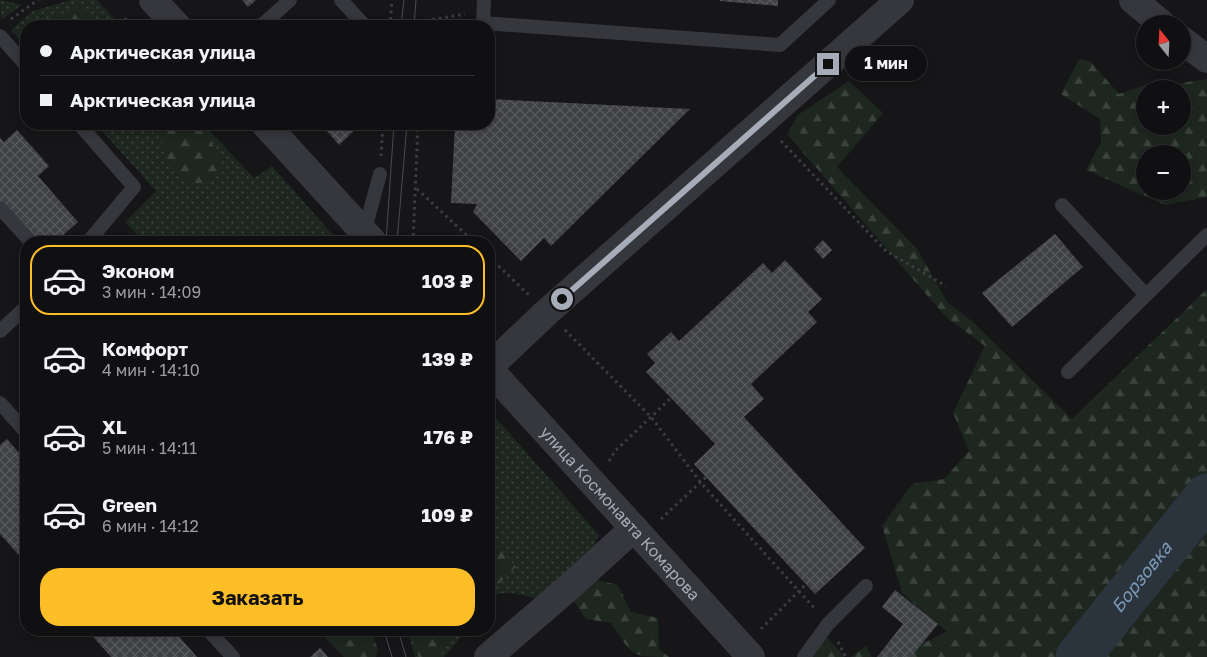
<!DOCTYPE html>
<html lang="ru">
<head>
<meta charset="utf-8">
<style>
	body { margin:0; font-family:"Golos Text",sans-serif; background:#1e1e20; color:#f1f3f6; height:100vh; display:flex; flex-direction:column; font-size:19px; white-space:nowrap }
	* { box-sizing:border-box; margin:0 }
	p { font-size:16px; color:#9c9d9f }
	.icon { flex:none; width:28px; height:28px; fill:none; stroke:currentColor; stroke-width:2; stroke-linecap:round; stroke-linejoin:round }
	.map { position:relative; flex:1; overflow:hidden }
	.drawer { position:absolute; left:20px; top:236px; width:475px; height:400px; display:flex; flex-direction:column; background:#101012; border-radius:20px; box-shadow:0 2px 8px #0003,0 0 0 1px #303032 }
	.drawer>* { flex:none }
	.guide { position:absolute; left:20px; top:20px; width:475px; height:110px; border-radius:20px; box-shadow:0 2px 8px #0003,0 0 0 1px #303032; display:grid; align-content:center; height:110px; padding:0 20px; background:#101012 }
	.needle { width:32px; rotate:342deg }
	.tools { position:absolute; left:1136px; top:15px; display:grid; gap:10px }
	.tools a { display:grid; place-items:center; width:55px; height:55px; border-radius:50%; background:#101012; box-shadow:0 2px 8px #0003,0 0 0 1px #303032; font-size:25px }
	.end { position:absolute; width:22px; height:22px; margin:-11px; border:6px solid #a7acb9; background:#111; box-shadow:0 0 0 2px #111 }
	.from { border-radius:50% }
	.bubble { position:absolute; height:35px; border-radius:18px; background:#101012; box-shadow:0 2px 8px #0003,0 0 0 1px #303032; font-size:16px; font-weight:700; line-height:35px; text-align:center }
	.guide b { display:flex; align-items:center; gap:18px; height:48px; font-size:19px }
	.guide b+b { border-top:1px solid #303032 }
	.guide i { width:12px; height:12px; background:#f1f3f6 }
	ul { padding:9px 0 0; list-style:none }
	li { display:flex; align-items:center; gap:15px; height:70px; margin:0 10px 8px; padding:0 10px; border:2px solid transparent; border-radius:20px }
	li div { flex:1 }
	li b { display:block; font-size:19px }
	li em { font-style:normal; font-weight:700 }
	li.selected { border-color:#febe28 }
	li>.icon { width:45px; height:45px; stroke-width:1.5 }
	.button { display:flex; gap:10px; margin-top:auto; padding:10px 20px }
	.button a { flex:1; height:58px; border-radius:20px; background:#febe28; color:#111; font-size:20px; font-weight:700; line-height:58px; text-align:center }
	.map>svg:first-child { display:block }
</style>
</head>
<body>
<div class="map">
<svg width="1207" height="657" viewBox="0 0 1207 657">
	<defs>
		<pattern id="grass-dots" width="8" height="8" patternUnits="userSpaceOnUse" patternTransform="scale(1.25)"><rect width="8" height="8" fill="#1d261f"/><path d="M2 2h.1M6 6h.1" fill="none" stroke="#3b433d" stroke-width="1.8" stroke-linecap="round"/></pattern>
		<pattern id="forest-firs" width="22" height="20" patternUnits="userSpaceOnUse" patternTransform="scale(1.25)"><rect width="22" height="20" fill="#1d261f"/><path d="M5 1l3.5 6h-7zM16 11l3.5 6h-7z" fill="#3b433d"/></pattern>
		<pattern id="building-cross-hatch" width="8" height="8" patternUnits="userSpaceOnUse" patternTransform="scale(1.25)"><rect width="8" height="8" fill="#404145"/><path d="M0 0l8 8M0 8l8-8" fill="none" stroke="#595a5e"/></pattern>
	</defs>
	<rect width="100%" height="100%" fill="#161618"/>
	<g fill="url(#grass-dots)">
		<path d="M0 0 22 5 1 20Z"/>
		<path d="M71 0H97L121 26H26V46L11 30 33 11Z"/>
		<path d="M96 124H210L208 129 254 178 272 166 339 242H144L125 222 156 191Z"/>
		<path d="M489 410 599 535 588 557 535 598C519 594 503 589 489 598Z"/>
		<path d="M407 630H467L444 657H415Z"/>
	</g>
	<g fill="url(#forest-firs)" fill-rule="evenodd">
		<path d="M79 6 104 26H56V17Z"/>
		<path d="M1079 59 1091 62 1119 94 1163 79 1175 84 1207 79V197L1165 205 1086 170 1101 142 1100 119 1061 94ZM1145 89H1182V126H1145ZM1145 154H1182V191H1145Z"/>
		<path d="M849 81 883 113 837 167 917 249 948 303 973 322 1072 419 1207 289V657H910L913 648 947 632 902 593 882 526 912 484 944 479 969 451 953 413 985 346 946 317 787 134 798 115Z"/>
		<path d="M147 124H202L224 167 210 183H190L170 167 162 141Z"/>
		<path d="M489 538 516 567 489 593Z"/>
		<path d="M590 578 618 585 631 612 658 618 659 649 669 657C628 657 633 655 611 623L586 619 570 596Z"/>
		<path d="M318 630H370L378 649 376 657H344Z"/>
		<path d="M409 630H462L438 657H419Z"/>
		<path d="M821 631 845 657H810L811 653 807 640Z"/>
		<path d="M866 646 872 657H851Z"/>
	</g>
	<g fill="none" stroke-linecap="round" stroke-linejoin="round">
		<path stroke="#2b343d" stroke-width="45" id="s1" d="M1078 657 1207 496"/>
	</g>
	<g fill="url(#building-cross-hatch)">
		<path d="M242 0H256L248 7Z"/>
		<path d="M720 0H778V6L720 1Z"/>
		<path d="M341 19 347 26H332Z"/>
		<path d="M489 99 690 109 551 246 544 238 521 261 473 212 477 204 451 203 455 124H489Z"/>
		<path d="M321 124H361L339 145Z"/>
		<path d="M17 130 49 166 38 176 78 222 55 242H31L0 208V138L4 142Z"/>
		<path d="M1055 234 1083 267 1012 327 982 293Z"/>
		<path d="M823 240 832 250 823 259 814 249Z"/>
		<path d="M785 260 822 299 808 312 817 322 751 384 764 399 744 417 865 548 815 594 694 464 715 444 646 372 655 363 647 354 671 332 679 341 763 263 772 273Z"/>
		<path d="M7 439 26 461V563L0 534V445Z"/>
		<path d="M895 590 938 624 911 657H877L903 624 882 607Z"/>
		<path d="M87 630H173L197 657H111Z"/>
		<path d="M320 648 328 657H310Z"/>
	</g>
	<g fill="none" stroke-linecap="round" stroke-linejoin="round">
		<g stroke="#3c3e44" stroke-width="3" stroke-dasharray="2.5 4" stroke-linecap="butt">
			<path d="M11 19 38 0"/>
			<path d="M123 26 126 18"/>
			<path d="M390 26 392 0"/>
			<path d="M394 26 465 14"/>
			<path d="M781 141 886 251 946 286"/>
			<path d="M381 156 383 124"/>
			<path d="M417 189 474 242"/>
			<path d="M413 242 418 124"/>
			<path d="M489 257 529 295"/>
			<path d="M565 330 651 417 701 483 816 610"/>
			<path d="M609 461 615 451 671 398"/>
			<path d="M661 519 706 477"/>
			<path d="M761 629 806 584"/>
			<path d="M838 642 846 657"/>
		</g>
		<g stroke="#36373d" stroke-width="14">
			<path d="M341 0 365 26"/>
			<path d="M484 0 483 23 780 45 829 0"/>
			<path d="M261 26 290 0"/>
			<path d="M0 36 26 65"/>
			<path d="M79 124 134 187 88 242"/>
			<path d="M1062 205 1146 295"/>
			<path d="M0 208 31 242"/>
			<path d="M364 233 380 174"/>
			<path d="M0 331 26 307"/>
			<path d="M1068 372 1207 235"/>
			<path d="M0 403 26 432"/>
			<path d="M208 630 233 657"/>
			<path d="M804 657 828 624 866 586"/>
		</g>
		<g stroke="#36373d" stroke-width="28">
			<path d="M1133 0 1162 24"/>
			<path d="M1182 40 1207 59"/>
			<path d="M489 367 547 312 900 0"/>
			<path d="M488 657 567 589 634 528"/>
		</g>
		<g stroke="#36373d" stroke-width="28">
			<path d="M153 0 177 26"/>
			<path d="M265 124 373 242"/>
			<path id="s2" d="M489 369 751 657"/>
		</g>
		<g stroke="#494b52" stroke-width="1">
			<path d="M401 26 404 0"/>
			<path d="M414 26 416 0"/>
			<path d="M386 242 394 124"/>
			<path d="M397 242 407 124"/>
			<path d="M384 630 392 657"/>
			<path d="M398 630 406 657"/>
		</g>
	</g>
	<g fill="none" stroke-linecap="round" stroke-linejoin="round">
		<path stroke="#a7acb9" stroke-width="6" d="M562 299 828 64"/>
	</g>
	<g text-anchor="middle" stroke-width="4.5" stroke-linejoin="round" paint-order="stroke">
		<g font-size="16" fill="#a7acb9" stroke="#111113">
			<text dy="6" stroke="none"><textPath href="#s2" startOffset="195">улица Космонавта Комарова</textPath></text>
		</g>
		<g font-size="18" font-style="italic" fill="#7b98b6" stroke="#111113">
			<text dy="6" stroke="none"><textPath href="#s1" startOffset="102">Борзовка</textPath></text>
		</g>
	</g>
</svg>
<div class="tools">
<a><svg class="needle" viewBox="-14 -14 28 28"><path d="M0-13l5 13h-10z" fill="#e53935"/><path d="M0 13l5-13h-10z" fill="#9c9d9f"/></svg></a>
<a>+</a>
<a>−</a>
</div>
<i class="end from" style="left:562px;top:299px"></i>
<i class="end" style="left:828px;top:64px"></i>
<div class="bubble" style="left:845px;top:46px;width:82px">1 мин</div>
<div class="guide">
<b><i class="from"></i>Арктическая улица</b>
<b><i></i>Арктическая улица</b>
</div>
<section class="drawer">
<ul>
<li class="selected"><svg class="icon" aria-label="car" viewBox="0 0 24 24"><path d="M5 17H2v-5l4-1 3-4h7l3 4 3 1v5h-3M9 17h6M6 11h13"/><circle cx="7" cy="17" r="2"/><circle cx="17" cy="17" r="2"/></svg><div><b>Эконом</b><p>3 мин · 14:09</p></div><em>103 ₽</em></li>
<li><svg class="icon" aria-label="car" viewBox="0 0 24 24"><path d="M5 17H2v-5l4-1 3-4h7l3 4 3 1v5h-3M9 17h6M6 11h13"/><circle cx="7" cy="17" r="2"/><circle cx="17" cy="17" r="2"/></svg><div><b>Комфорт</b><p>4 мин · 14:10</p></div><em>139 ₽</em></li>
<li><svg class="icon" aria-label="car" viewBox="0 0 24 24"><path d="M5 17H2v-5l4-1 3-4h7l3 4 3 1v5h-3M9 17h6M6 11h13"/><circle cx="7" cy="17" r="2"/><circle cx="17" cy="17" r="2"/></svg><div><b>XL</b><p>5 мин · 14:11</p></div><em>176 ₽</em></li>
<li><svg class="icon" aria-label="car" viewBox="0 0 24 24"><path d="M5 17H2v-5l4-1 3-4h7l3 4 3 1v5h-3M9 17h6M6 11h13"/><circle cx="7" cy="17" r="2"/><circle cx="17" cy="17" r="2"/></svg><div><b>Green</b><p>6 мин · 14:12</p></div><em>109 ₽</em></li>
</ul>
<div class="button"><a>Заказать</a></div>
</section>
</div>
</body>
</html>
